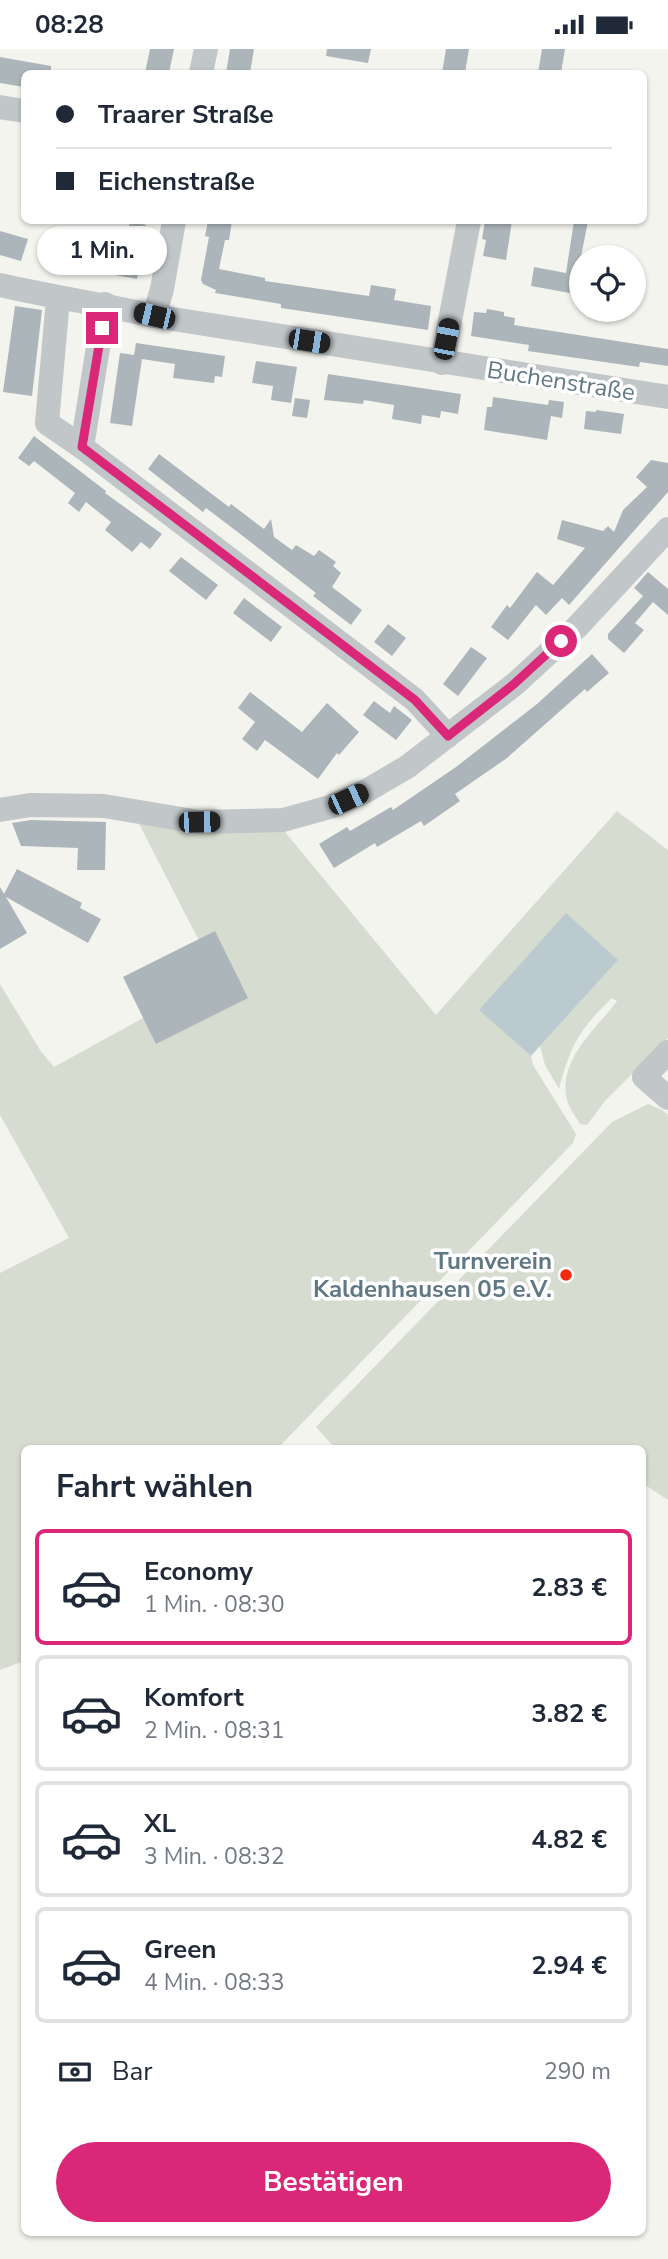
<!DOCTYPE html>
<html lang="de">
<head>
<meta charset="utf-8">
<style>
	body { margin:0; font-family:"Nunito Sans",sans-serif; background:#f2f2f3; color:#1f2937; height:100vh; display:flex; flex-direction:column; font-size:26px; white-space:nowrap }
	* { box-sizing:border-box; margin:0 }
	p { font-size:23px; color:#747a83 }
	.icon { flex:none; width:38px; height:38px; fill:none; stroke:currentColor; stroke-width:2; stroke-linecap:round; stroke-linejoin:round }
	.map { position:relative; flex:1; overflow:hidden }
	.sheet { position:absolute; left:21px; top:1396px; width:625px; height:791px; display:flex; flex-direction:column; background:#fff; border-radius:10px; box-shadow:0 2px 5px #0004 }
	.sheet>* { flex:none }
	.top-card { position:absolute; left:21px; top:21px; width:626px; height:154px; border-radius:10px; box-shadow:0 2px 5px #0004; display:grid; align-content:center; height:154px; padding:0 35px; background:#fff }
	.controls { position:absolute; left:569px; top:196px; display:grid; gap:14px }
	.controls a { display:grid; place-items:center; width:77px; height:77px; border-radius:50%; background:#fff; box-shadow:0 2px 5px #0004; font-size:35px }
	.end { position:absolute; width:32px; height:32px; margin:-16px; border:9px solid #db2777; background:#fff; box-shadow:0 0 0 4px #fff }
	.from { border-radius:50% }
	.bubble { position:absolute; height:49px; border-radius:24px; background:#fff; box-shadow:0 2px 5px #0004; font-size:23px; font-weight:700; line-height:49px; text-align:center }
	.car { position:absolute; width:21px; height:42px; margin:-21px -10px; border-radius:9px; box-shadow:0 0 5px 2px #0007; background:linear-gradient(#222 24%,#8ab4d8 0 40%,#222 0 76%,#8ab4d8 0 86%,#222 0) }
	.top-card b { display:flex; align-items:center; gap:24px; height:66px; font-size:26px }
	.top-card b+b { border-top:2px solid #e0e1e3 }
	.top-card i { width:18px; height:18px; background:#1f2937 }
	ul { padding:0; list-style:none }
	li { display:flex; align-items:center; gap:21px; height:116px; margin:0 14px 10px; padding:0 21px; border:4px solid #e0e1e3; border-radius:10px }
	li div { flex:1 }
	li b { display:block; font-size:26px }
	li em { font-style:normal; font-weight:700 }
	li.on { border-color:#db2777 }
	li>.icon { width:63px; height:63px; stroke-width:1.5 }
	h2 { padding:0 35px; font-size:32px; line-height:84px }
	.pay { display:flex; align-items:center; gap:18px; height:77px; padding:0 35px; font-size:26px }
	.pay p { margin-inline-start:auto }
	.primary-button { display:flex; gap:14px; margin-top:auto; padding:14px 35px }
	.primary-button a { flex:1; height:80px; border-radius:42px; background:#db2777; color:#fff; font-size:28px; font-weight:700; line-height:80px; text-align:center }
	.status { display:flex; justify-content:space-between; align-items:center; height:49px; padding:0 35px; background:#fff; direction:ltr }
	.status svg { height:19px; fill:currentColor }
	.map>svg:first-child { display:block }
</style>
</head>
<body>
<div class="status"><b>08:28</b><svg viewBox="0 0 49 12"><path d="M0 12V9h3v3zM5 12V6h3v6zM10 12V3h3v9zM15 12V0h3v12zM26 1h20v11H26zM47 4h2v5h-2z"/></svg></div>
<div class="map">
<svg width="668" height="2210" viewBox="0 0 668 2210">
	<rect width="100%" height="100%" fill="#f4f4ef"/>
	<g fill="#d6dcd0">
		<path d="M617 762 668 801V989L605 1052 587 1076 580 1075C576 1068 569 1059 567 1051 557 1011 597 979 617 952L612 949C579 981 571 995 559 1040L545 1016 540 997 618 911 479 960 531 1007 533 1016 576 1085 573 1094 277 1400H24V1612L0 1621V1224L69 1189 0 1066V935L40 1001 54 1018 145 968 212 917 136 769 281 778 436 966Z"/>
		<path d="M648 1055 662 1061 668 1066V1451L642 1434V1400H336L316 1378 612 1073Z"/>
	</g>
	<path fill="#bbcace" d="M566 864 618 911 531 1007 479 961Z"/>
	<g fill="#acb5b9">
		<path d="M150 0H174L169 24H145Z"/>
		<path d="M230 0H254L250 24H226Z"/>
		<path d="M327 0H371L368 14 326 7Z"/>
		<path d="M446 0H469L465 24H442Z"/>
		<path d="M542 0H565L561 24H538Z"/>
		<path d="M0 8 51 17V24H24V38L0 34Z"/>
		<path d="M130 172 146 176 137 230 82 220 81 224 50 218 54 193 124 205Z"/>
		<path d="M208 172H232L229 191H225L219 220 265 229V232L369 247 371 236 396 240 394 251 431 257 428 281 281 259V255L215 244 216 241 203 235 201 231 209 188 205 187Z"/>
		<path d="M485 172H512L506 211 483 207 486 191 482 190Z"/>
		<path d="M574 172H588L581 208V246L531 237 534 218 566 224Z"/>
		<path d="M0 182 28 190 21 212 0 206Z"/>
		<path d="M15 257 42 261 32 347 3 343Z"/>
		<path d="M487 260 504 263V267L515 269 514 276 668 300V317L640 313 639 318 528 302 529 296 471 287 474 263 486 264Z"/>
		<path d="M136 294 225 307 222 328 215 327 214 334 173 329 175 315 142 310 132 377 110 374 120 304 134 306Z"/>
		<path d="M256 312 297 318 291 354 271 351 273 337 252 334Z"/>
		<path d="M328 325 461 345 458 365 441 362 440 369 422 366 421 375 392 370 394 356 364 351 363 355 324 351Z"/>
		<path d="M493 348 548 356 549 351 564 353 562 369 551 367 547 391 484 381 487 358H492Z"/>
		<path d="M295 349 310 351 307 369 292 367Z"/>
		<path d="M596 361 624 365 621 385 584 380 586 362 596 363Z"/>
		<path d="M34 387 106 442 105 444 162 485 150 500 141 493 132 503 105 481 111 473 86 453 79 463 68 454 75 444 34 412 29 417 18 409Z"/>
		<path d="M159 405 229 458 231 455 264 480 271 470 274 488 292 501 296 496 314 507 319 501 336 513 333 517 341 524 332 538 362 561 351 576 313 547 316 544 239 484 206 459 203 463 148 420Z"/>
		<path d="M651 411 668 414V443L569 556 562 549 546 566 536 556 508 591 491 578 507 556 510 559 537 523 553 536 585 499 557 490 562 471 603 482 608 477 614 483 623 461 647 438 636 428Z"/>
		<path d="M181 508 218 536 206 551 169 522Z"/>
		<path d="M648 523 668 540V566L653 553 635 574 644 581 624 604 608 590V585L643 547 634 539Z"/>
		<path d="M244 549 282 578 271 593 233 564Z"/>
		<path d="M388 575 406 589 392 607 374 593Z"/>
		<path d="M471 598 487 609 458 647 443 635Z"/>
		<path d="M592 605 609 624 587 643 585 640 507 709 455 745 460 752 424 777 421 772 377 798 375 794 334 819 319 795 347 778 350 782 391 758 393 761 456 718 537 655Z"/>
		<path d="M250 643 302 683 327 654 359 683 339 706 337 704 318 730 265 691 257 702 242 690 255 673 238 659Z"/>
		<path d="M374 652 390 664 394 657 412 671 396 691 363 666Z"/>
		<path d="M31 771 106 773 105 821H77L78 799 21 797 12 774Z"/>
		<path d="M17 820 82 854 80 859 101 870 88 894 6 848 27 884 0 900V838L4 845Z"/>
		<path d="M215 882 248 949 156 995 123 928Z"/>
	</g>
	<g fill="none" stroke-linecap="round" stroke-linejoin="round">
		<g stroke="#c1c6c9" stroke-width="24">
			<path d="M201 24 206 0"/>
			<path d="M0 58 24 62"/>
			<path d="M0 236C51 248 103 255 154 267L668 348"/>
			<path d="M58 250 47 374 82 398 415 651 448 687"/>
			<path d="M154 267 162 240 174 172"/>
			<path d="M442 314 469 172"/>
			<path d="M82 398 105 255"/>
			<path d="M0 761 30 756 104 757 199 773 283 771 330 758 366 742 407 718 515 635 577 578 668 480"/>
			<path d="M668 1003 644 1028 668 1049"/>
		</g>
	</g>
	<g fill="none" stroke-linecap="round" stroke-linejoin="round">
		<path stroke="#db2777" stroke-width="9" d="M102 279 82 398 415 651 448 687 514 635 561 592"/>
	</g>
	<circle fill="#f52a0f" stroke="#fff" stroke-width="2.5" cx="566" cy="1226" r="7"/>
	<g text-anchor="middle" stroke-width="7" stroke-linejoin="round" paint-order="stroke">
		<g font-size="24" fill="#607884" stroke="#fff">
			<text transform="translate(561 332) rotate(9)" y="8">Buchenstraße</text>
		</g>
		<g font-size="24" font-weight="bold" fill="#607884" stroke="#fff" text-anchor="end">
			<text x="552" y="1220">Turnverein<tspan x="552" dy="28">Kaldenhausen 05 e.V.</tspan></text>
		</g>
	</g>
</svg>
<div class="controls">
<a><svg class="icon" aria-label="locate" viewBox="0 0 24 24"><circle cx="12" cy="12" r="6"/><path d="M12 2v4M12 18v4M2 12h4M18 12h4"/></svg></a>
</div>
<i class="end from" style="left:561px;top:592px"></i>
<i class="end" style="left:102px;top:279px"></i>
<div class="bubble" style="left:37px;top:177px;width:130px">1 Min.</div>
<i class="car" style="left:154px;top:267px;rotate:283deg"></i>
<i class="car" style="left:446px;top:290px;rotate:11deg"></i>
<i class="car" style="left:309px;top:292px;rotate:99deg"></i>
<i class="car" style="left:348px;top:750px;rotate:65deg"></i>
<i class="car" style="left:199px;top:773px;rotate:89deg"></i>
<div class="top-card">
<b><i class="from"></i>Traarer Straße</b>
<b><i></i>Eichenstraße</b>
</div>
<section class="sheet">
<h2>Fahrt wählen</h2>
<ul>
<li class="on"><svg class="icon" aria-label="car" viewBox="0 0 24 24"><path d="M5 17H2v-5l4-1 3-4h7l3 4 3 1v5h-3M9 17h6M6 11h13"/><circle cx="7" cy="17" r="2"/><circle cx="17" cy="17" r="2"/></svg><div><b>Economy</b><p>1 Min. · 08:30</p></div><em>2.83 €</em></li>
<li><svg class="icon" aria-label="car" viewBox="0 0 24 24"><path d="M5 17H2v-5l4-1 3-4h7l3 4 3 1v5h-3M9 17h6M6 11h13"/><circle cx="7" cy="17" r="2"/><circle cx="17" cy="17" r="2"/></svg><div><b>Komfort</b><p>2 Min. · 08:31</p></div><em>3.82 €</em></li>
<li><svg class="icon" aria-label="car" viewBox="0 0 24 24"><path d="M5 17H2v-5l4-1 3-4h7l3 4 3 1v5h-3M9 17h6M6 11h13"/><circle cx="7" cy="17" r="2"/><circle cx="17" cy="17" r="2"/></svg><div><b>XL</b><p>3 Min. · 08:32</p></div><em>4.82 €</em></li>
<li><svg class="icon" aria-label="car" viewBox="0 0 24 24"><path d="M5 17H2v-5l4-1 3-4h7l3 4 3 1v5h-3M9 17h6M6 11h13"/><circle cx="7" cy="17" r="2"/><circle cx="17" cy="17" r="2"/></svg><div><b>Green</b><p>4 Min. · 08:33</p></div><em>2.94 €</em></li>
</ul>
<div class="pay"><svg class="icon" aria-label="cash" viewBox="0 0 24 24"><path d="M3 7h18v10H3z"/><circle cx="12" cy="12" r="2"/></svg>Bar<p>290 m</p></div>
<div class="primary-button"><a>Bestätigen</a></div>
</section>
</div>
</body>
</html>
